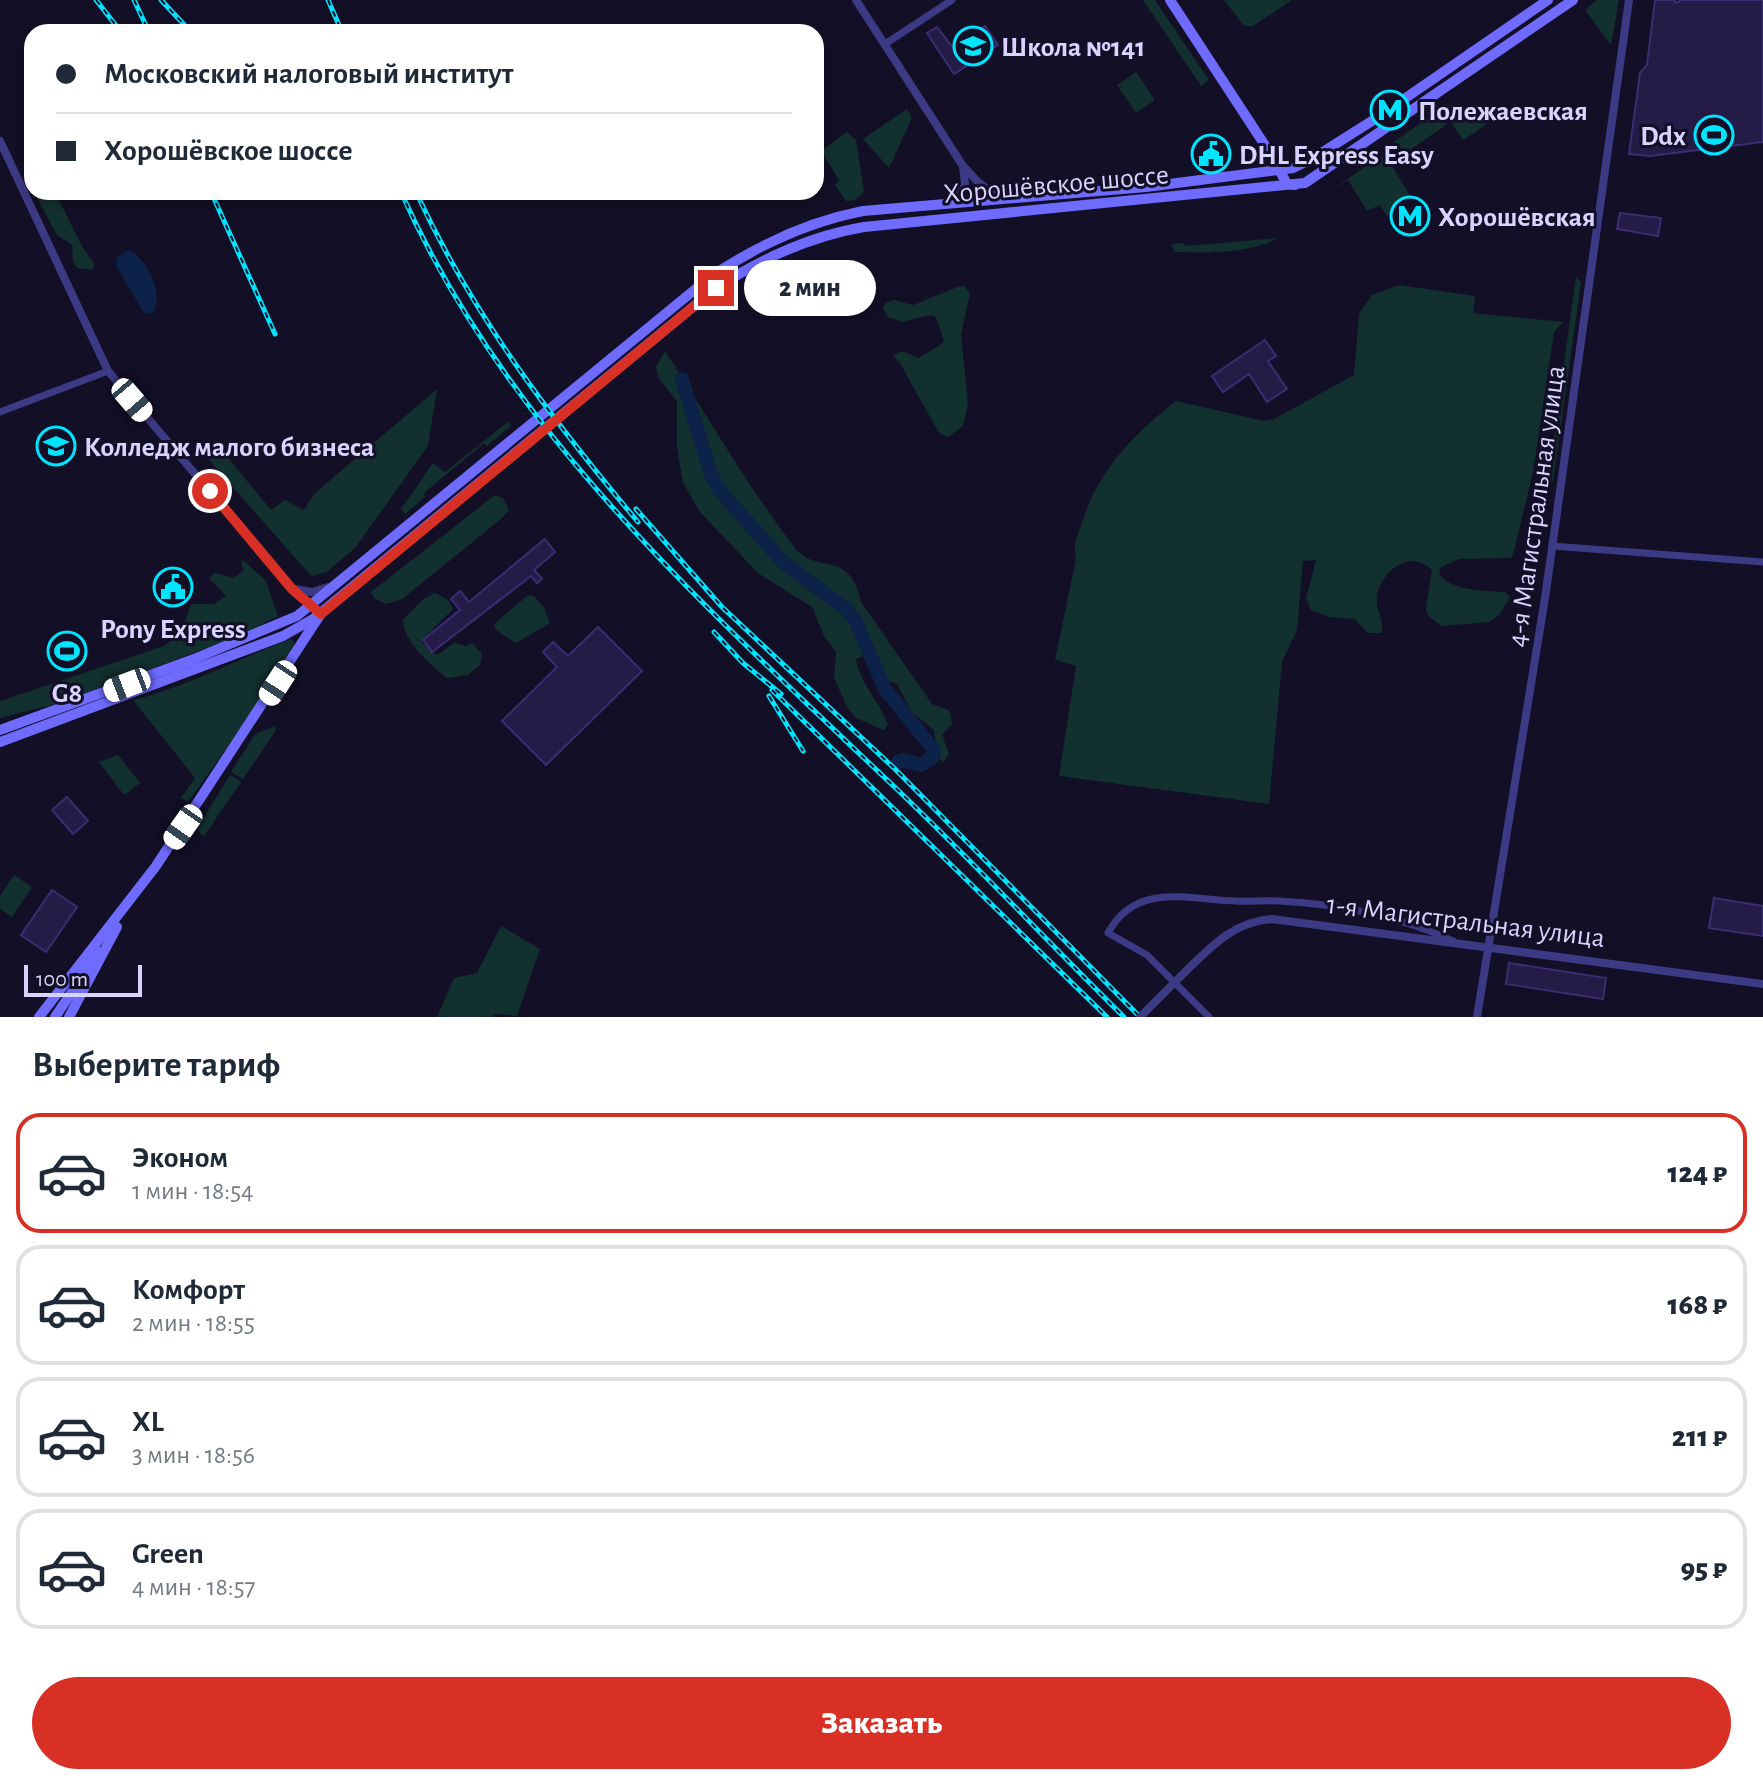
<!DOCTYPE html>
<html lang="ru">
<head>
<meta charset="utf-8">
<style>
	body { margin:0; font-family:"Alegreya Sans",sans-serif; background:#f2f2f3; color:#1f2937; height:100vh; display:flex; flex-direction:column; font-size:30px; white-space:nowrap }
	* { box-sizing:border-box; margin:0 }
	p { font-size:26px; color:#747a83 }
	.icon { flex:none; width:44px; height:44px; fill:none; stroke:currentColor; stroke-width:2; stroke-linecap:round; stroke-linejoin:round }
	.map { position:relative; height:1017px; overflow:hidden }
	.panel { display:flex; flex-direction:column; background:#fff; flex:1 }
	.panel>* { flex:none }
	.hud { position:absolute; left:24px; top:24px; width:800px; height:176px; border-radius:24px; box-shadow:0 4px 12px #0003; display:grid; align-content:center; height:176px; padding:0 32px; background:#fff }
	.scale { position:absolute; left:24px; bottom:20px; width:118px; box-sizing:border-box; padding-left:8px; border:4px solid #d9d4ff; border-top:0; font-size:22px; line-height:28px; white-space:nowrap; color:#d9d4ff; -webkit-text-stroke:6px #130f26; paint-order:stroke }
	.end { position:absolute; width:36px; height:36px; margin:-18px; border:10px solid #d93025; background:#fff; box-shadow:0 0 0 4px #fff }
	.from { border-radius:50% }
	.bubble { position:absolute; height:56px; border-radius:28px; background:#fff; box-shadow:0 4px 12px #0003; font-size:26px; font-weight:800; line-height:56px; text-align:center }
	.car { position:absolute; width:24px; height:48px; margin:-24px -12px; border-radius:10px; box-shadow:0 0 6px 2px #0007; background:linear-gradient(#fff 24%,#345 0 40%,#fff 0 76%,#345 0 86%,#fff 0) }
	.hud b { display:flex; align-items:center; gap:28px; height:76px; font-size:30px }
	.hud b+b { border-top:2px solid #e0e1e3 }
	.hud i { width:20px; height:20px; background:#1f2937 }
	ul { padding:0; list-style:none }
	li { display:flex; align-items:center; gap:24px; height:120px; margin:0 16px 12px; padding:0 16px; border:4px solid #e0e1e3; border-radius:24px }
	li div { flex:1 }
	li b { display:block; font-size:30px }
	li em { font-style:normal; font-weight:800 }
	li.on { border-color:#d93025 }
	li>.icon { width:72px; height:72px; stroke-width:1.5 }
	h2 { padding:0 32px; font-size:36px; line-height:96px }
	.cta { display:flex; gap:16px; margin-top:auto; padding:16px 32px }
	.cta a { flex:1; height:92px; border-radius:48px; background:#d93025; color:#fff; font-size:32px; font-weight:800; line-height:92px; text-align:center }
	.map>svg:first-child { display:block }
</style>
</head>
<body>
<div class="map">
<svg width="1763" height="1017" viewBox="0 0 1763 1017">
	<rect width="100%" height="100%" fill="#130f26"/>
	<g fill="#12302f">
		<path d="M1143 0H1155L1209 80 1201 86Z"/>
		<path d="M1224 0H1292L1253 26H1244Z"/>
		<path d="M1597 0H1619L1611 45 1585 10Z"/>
		<path d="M1136 72 1155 100 1136 113 1117 85Z"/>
		<path d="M1453 106 1473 108 1486 125 1463 140 1442 109Z"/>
		<path d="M907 109 912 118 889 168 863 139Z"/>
		<path d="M1438 111 1447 124 1400 157H1393L1388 149 1391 144Z"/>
		<path d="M847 132 856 140 864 192 855 200 846 201 835 185 839 180 821 151Z"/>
		<path d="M1380 156 1387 158 1414 202 1387 216 1380 205 1367 211 1348 180 1328 193Z"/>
		<path d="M40 192H53C69 214 76 242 94 263L93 270 77 268 73 261 72 245 57 235 37 198Z"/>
		<path d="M1278 238C1249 254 1208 253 1175 252L1171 244 1184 243 1185 246Z"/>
		<path d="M1576 276 1581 283 1553 482 1548 481Z"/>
		<path d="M1399 285 1475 296 1473 313 1563 322 1554 332 1533 472 1514 551 1511 558 1459 559 1441 567 1439 574C1454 592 1484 590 1505 592L1510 597 1499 615 1489 622 1442 626 1428 616 1426 608 1432 570C1410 548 1381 571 1377 596 1375 610 1385 620 1381 633H1367L1355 619 1329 617 1311 610 1306 599 1316 560 1303 561 1297 630 1282 662 1269 804 1059 776 1076 666 1055 660 1076 558C1072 546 1078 535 1082 523 1098 470 1134 434 1176 401L1264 421 1274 419 1354 375 1359 314 1372 295Z"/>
		<path d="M960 286H965L970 294 961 334 968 403 963 426 948 437 939 433 900 363 893 356 902 351 919 358 944 342 936 317 931 315 902 322 888 317 883 308 885 303 894 300 913 305Z"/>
		<path d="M665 351C707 415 748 487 795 548 816 575 850 548 861 602L932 704 950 711 952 724 942 735 949 754 943 763 937 754 934 730 911 711 897 684 885 680 877 656 872 653 856 659 857 665C864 688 881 704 888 725L884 730 856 718 847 707 834 678 836 652 824 636 812 607 759 574 699 511 683 482 677 448V402L658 377 656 367Z"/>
		<path d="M437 389 428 446 356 547 327 572 311 576 203 453 216 443 271 510 285 500 304 510 314 494Z"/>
		<path d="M509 421 511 426 487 446 484 443 424 493 425 497 405 514 401 509 433 463 445 472Z"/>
		<path d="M495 495 503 498 509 510 501 519 402 599 386 604 374 598 371 592Z"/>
		<path d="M243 560 266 581 278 616 241 635 63 702 0 718V701L164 646 181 633 191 604H214L226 596 209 578 215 573 233 578 244 570 241 563Z"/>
		<path d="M435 593 448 600 453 609 421 641 433 653 439 654 454 643 466 646 472 643 482 654 480 665 468 675 447 678C430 664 404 643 403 620L423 599Z"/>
		<path d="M527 596H534L544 608 550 623 516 643 496 630 494 624Z"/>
		<path d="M291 639 295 643 241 728 188 802 181 798 195 778 133 700C188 686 238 659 291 639Z"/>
		<path d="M275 726 276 730 243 779 231 772 255 734Z"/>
		<path d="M118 755 140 783 124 795 99 762Z"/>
		<path d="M230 775 241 782 204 836 199 832 198 827Z"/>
		<path d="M14 875 32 887 12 917 0 909V896Z"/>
		<path d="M501 926 540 949 517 1016 496 1014 491 1017H437L454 978 477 973Z"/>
	</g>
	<path fill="#0c2248" d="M129 250C148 259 164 296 153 313L147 314 142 310 116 265 117 257Z"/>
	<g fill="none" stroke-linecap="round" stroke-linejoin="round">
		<path stroke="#0c2248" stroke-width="14" d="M682 379 711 474 720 491 784 563 845 608 855 620 885 689 934 750 932 758 921 765 902 760 898 762"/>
	</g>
	<g fill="#241b47" stroke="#3b2d73" stroke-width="2">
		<path d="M1655 0H1674L1676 3 1681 0H1763V142L1650 156 1629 154 1640 73 1647 65Z"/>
		<path d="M985 26 998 45 954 74 927 33 937 27 954 49Z"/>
		<path d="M1620 213 1661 218 1658 236 1617 229Z"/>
		<path d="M1265 340 1276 356 1268 361 1287 389 1267 402 1249 374 1223 392 1212 376Z"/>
		<path d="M545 539 555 552 534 570 542 579 537 583 531 576 432 652 423 640 460 610 451 599 460 591 469 602Z"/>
		<path d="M598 627 642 671 546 765 502 721 557 667 543 652 553 642 568 656Z"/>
		<path d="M67 797 88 821 73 834 52 810Z"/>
		<path d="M52 890 77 907 46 952 21 935Z"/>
		<path d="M1714 898 1763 906V936L1709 928Z"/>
		<path d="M1509 963 1606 978 1603 999 1506 984Z"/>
	</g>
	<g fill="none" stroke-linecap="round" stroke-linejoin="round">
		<g stroke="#3d3a85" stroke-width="7">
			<path d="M885 44 952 0"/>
			<path d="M0 412 108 371"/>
			<path d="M1552 546 1763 562"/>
			<path d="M1209 1017 1147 955 1108 933C1136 881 1190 900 1236 901 1250 902 1265 900 1279 901 1339 904 1399 916 1453 941"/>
		</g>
		<g stroke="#3d3a85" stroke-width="8">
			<path d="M856 0 963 166 978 182 1000 199"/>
			<path d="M0 141 108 371 292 589 321 614"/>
			<path d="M949 204 965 184 963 167"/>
			<path d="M295 589 312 592 328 587"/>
			<path d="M1181 976C1209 949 1231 922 1272 919L1763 984"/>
			<path d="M1477 1017 1545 598 1629 0"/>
		</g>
		<g stroke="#6f6bff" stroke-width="10">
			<path d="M1170 0 1270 153 1287 184 1295 185"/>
			<path d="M0 730 194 659 297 616 709 278C756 246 807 222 863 211L1146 187 1293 168 1315 157 1375 119 1548 0"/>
			<path d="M0 742 283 636 313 619 716 288C761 259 810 236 864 227L1305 183 1573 0"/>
			<path d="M39 1017 156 866 320 615"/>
			<path d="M55 1017 99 952"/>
			<path d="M69 1017 117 927"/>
		</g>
		<defs>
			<g id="rail">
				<path d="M96 0 121 32"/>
				<path d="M134 0 149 32"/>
				<path d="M161 0 191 32"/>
				<path d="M328 0 342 32"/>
				<path d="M211 192 275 334"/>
				<path d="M342 192 346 197"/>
				<path d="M401 192C506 429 699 601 884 777 966 854 1043 937 1124 1017"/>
				<path d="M416 192C472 314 552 420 638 522"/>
				<path d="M636 509 722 607 896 770 1140 1017"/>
				<path d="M714 632 743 663 781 694"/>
				<path d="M772 690 1107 1017"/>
				<path d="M769 696 803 751"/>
			</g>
		</defs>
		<use href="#rail" stroke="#00e5ff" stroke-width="5"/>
		<use href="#rail" stroke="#130f26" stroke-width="2" stroke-dasharray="6" stroke-linecap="butt"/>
		<path stroke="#3d3a85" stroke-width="8" d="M1140 1017 1181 976"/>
	</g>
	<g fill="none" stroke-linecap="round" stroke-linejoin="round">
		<path stroke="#d93025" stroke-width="10" d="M210 491 292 589 321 614 716 288"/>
	</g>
	<defs>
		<symbol id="school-ring" viewBox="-11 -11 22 22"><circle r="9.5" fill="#130f26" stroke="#00e5ff" stroke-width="1.5"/><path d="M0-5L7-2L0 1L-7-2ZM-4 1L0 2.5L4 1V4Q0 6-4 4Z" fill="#00e5ff"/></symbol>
		<symbol id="metro-ring" viewBox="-11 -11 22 22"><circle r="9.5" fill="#130f26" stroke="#00e5ff" stroke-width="1.5"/><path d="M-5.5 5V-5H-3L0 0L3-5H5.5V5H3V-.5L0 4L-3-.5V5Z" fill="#00e5ff"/></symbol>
		<symbol id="stadium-ring" viewBox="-11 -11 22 22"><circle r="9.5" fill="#130f26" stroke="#00e5ff" stroke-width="1.5"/><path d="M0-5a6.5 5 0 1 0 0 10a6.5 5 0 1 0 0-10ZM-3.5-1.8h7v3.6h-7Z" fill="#00e5ff"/></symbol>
		<symbol id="civic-ring" viewBox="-11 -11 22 22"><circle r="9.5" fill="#130f26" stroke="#00e5ff" stroke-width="1.5"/><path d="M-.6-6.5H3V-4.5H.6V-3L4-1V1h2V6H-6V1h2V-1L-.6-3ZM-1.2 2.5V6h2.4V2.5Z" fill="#00e5ff"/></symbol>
		<symbol id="university-ring" viewBox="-11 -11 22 22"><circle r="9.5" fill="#130f26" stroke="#00e5ff" stroke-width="1.5"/><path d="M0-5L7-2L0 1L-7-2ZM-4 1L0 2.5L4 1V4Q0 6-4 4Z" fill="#00e5ff"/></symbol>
	</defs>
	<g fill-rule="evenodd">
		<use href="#school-ring" x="951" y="24" width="44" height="44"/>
		<use href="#metro-ring" x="1368" y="88" width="44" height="44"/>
		<use href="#stadium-ring" x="1692" y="113" width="44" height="44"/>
		<use href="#civic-ring" x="1189" y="132" width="44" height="44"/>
		<use href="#metro-ring" x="1388" y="194" width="44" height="44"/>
		<use href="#university-ring" x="34" y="424" width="44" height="44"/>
		<use href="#civic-ring" x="151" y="565" width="44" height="44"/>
		<use href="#stadium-ring" x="45" y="629" width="44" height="44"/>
	</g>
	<g text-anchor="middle" stroke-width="6" stroke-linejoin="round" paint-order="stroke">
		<g font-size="28" font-weight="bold" fill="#d9d4ff" stroke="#130f26" text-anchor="start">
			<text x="1001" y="56">Школа №141</text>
			<text x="1418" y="120">Полежаевская</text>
			<text x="1686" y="145" text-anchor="end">Ddx</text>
			<text x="1239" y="164">DHL Express Easy</text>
			<text x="1438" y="226">Хорошёвская</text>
			<text x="84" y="456">Колледж малого бизнеса</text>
			<text x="173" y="638" text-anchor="middle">Pony Express</text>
			<text x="67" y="702" text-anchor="middle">G8</text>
		</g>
		<g font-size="28" fill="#d9d4ff" stroke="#130f26">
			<text transform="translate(1056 183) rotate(-5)" y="10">Хорошёвское шоссе</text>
			<text transform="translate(1535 506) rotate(-82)" y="10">4-я Магистральная улица</text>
			<text transform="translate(1466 920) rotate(7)" y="10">1-я Магистральная улица</text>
		</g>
	</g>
</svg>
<div class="scale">100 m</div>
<i class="end from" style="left:210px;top:491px"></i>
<i class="end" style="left:716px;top:288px"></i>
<div class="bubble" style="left:744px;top:260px;width:132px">2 мин</div>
<i class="car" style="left:132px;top:400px;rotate:139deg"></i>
<i class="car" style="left:278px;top:683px;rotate:213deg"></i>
<i class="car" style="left:127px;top:685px;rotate:249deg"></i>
<i class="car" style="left:183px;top:827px;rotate:215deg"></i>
<div class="hud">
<b><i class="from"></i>Московский налоговый институт</b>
<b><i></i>Хорошёвское шоссе</b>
</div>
</div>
<section class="panel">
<h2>Выберите тариф</h2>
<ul>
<li class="on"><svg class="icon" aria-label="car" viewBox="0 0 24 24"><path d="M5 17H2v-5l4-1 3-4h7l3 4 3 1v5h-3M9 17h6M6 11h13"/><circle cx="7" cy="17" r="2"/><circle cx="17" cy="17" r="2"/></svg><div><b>Эконом</b><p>1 мин · 18:54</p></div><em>124 ₽</em></li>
<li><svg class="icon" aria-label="car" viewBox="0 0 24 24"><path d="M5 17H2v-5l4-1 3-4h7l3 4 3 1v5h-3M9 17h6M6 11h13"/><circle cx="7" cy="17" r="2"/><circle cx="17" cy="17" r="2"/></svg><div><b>Комфорт</b><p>2 мин · 18:55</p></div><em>168 ₽</em></li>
<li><svg class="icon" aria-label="car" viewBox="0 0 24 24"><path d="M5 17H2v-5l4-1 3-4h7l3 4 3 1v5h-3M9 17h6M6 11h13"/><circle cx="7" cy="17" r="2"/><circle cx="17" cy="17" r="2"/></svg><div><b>XL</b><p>3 мин · 18:56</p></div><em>211 ₽</em></li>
<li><svg class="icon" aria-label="car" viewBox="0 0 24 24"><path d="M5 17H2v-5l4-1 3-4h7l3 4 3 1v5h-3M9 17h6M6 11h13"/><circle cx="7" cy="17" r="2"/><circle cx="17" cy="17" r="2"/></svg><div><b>Green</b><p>4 мин · 18:57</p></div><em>95 ₽</em></li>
</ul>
<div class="cta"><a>Заказать</a></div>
</section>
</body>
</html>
